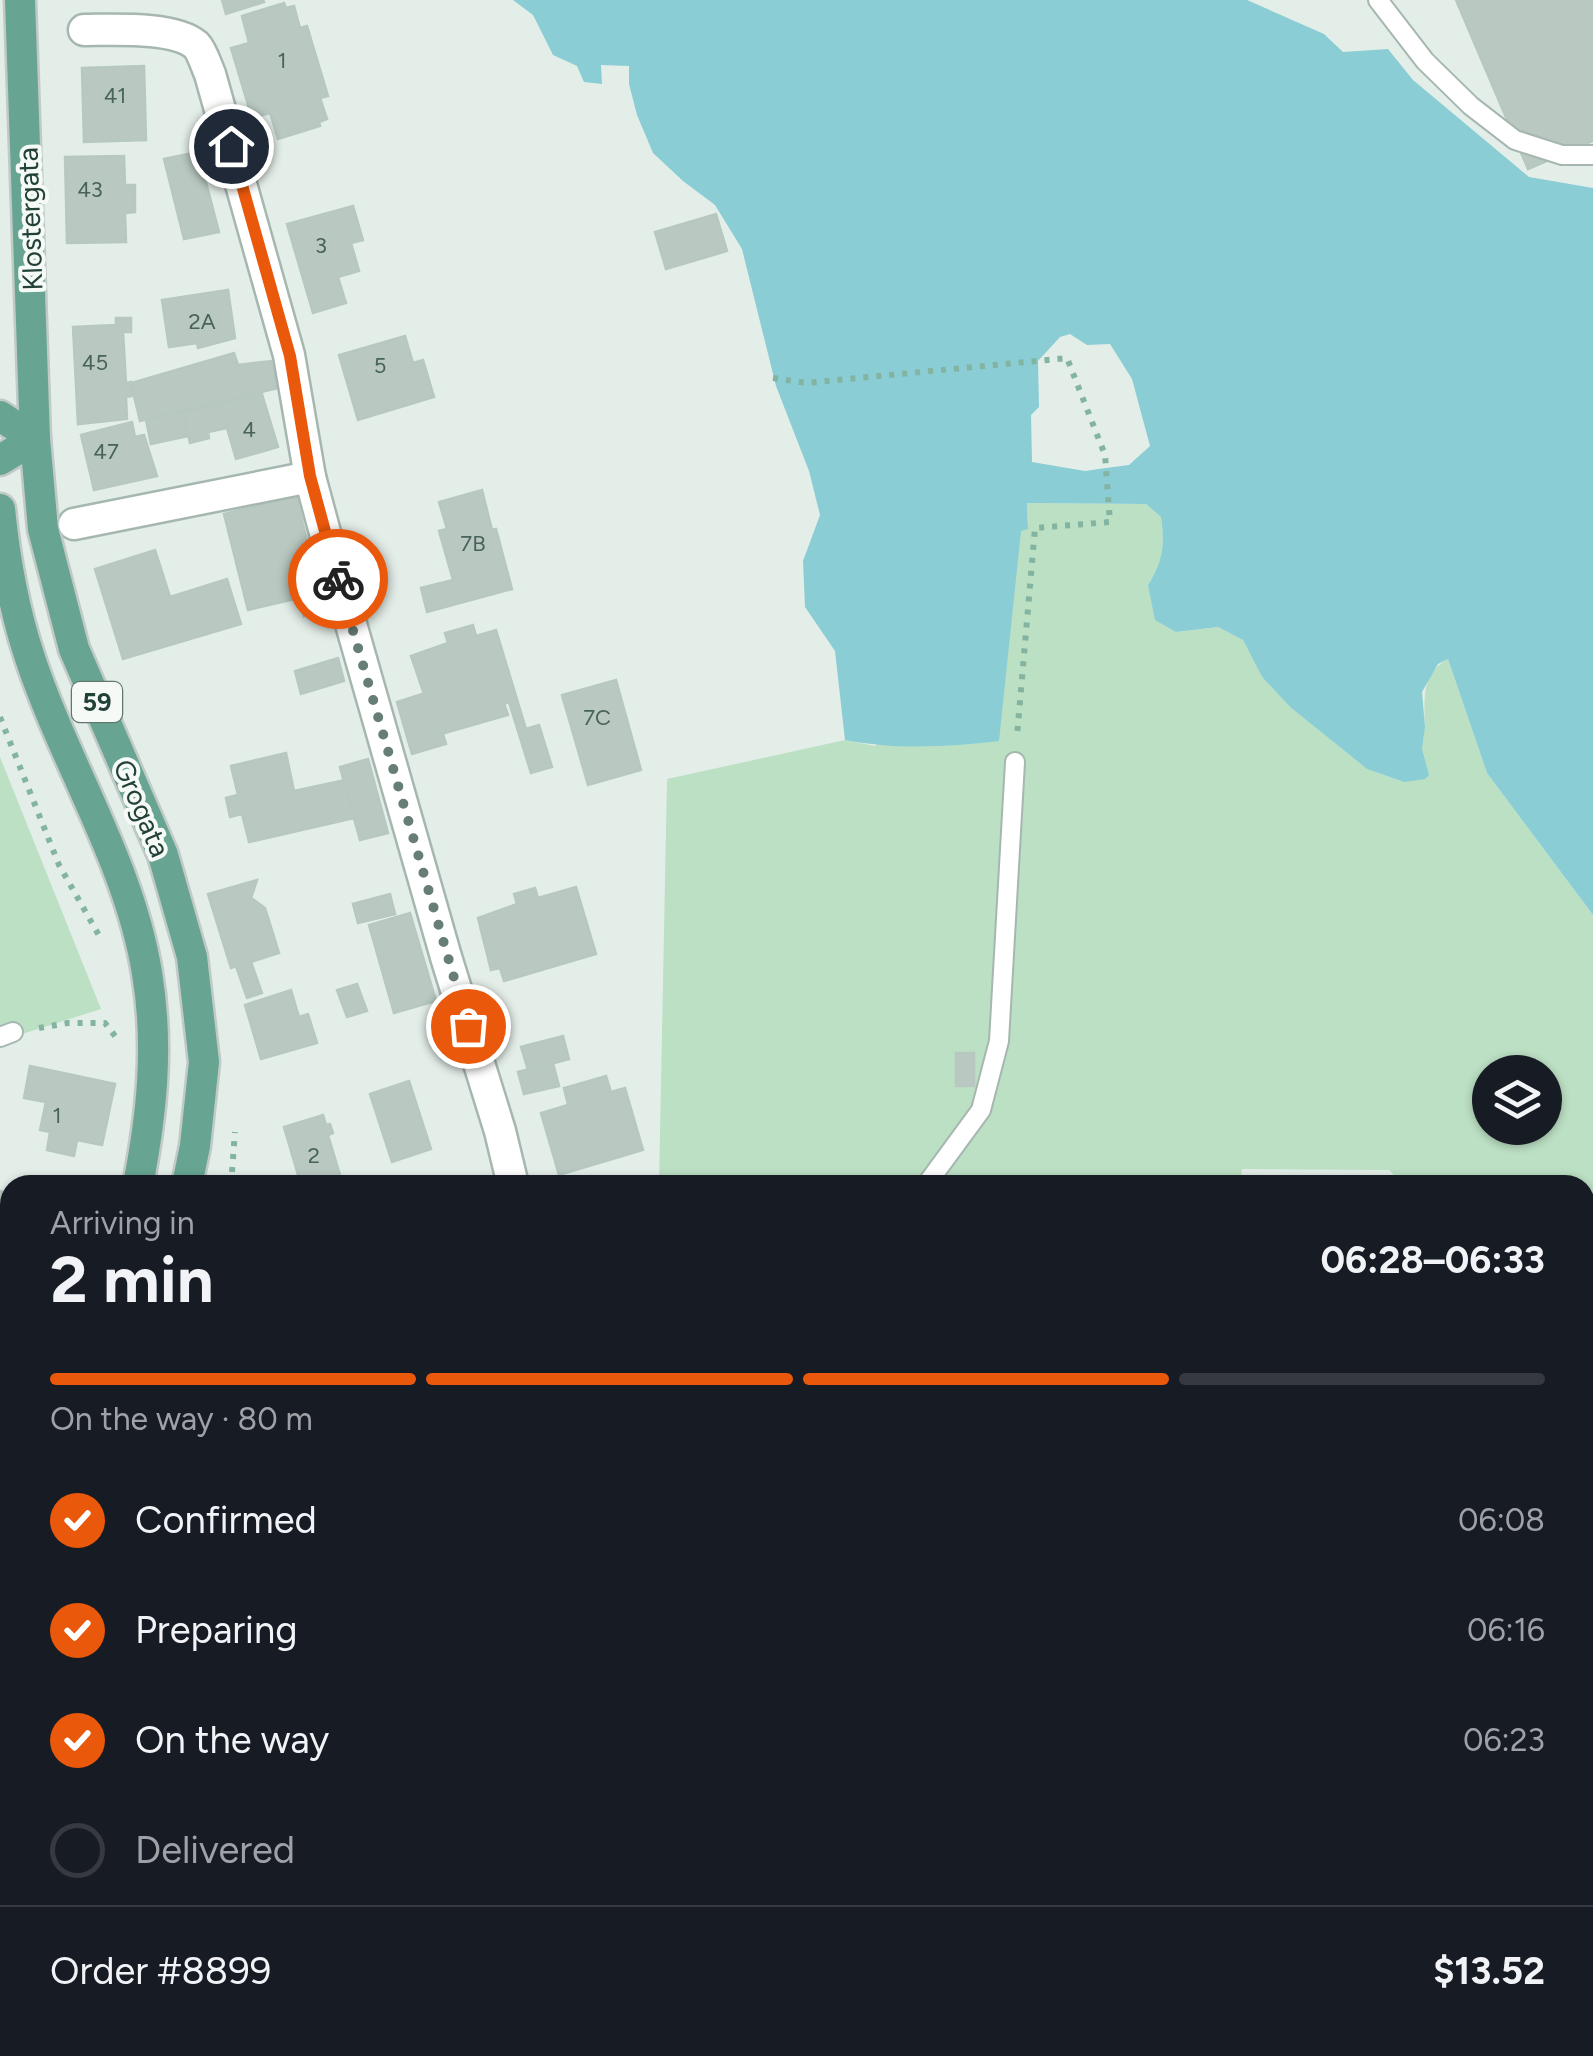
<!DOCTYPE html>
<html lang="en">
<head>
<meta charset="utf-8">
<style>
  :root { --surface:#171b24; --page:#242831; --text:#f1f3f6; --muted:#9ea1a6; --line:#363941; --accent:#ea580c }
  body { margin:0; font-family:Figtree,sans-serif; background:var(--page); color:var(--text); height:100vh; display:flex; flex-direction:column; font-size:38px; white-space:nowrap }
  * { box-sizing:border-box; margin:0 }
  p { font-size:32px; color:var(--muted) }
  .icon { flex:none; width:55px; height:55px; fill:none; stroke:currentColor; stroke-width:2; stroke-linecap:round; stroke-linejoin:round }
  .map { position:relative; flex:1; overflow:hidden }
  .sheet { position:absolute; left:0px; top:1175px; width:1595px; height:882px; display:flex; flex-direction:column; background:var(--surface); border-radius:30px 30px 0 0; box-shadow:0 2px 8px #0004 }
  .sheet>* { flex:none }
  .buttons { position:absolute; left:1472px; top:1055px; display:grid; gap:20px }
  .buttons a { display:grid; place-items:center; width:90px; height:90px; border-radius:50%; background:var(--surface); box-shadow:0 2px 8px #0004; font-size:50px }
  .pin { position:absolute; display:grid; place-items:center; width:85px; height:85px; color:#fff; margin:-42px; border:5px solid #fff; border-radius:50%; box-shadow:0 2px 10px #0007 }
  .courier { position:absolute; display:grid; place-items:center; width:100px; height:100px; margin:-50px; border:8px solid #ea580c; border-radius:50%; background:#fff; color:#222; box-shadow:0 2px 12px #0007 }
  .overview em { font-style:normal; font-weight:700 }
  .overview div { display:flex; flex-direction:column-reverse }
  .overview { display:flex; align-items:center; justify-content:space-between; height:170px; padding:0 50px }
  h1 { font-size:65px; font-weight:700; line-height:75px }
  .bar { display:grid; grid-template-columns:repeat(4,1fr); gap:15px 10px; align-content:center; height:120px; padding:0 50px }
  .bar i { height:12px; border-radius:8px; background:var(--line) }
  .bar .current { background:var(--accent) }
  .bar p { grid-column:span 4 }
  .line { display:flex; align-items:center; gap:25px; padding:0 50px; border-top:2px solid var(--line) }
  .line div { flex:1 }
  ol { padding:0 50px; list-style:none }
  li { display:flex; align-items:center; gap:30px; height:110px }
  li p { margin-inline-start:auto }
  li .icon { padding:10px; border-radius:50%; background:var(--accent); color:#fff; stroke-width:4 }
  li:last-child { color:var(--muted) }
  li i { width:55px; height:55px; border:5px solid var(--line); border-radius:50% }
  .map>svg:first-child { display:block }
  .green { fill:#bce0c4; fill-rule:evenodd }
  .water { fill:#8acdd5; fill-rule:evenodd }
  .building { fill:#b9c9c2; stroke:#b6c8c0; stroke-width:2.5 }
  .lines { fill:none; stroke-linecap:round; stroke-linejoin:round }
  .lane-casing { stroke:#a6b7b0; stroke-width:22 }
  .street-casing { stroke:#a6b7b0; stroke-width:35 }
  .secondary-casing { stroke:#a2bab0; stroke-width:35 }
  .primary-casing { stroke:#c1cac7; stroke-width:35 }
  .path { stroke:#83b3a1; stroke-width:6; stroke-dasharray:5 8; stroke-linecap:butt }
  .lane { stroke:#fff; stroke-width:18 }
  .street { stroke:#fff; stroke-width:30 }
  .secondary { stroke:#fff; stroke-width:30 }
  .primary { stroke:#67a592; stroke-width:30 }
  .done { stroke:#667e75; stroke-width:10; stroke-dasharray:0 18 }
  .route { stroke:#ea580c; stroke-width:12 }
  .labels { text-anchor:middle; stroke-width:8; stroke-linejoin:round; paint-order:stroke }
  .number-label { font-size:22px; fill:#48635a }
  .shield { fill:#f5faf7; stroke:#617871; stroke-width:2.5 }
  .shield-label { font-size:25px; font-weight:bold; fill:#224137 }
  .street-label { font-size:28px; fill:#224137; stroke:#f5faf7 }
</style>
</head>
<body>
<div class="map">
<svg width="1593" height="2056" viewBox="0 0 1593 2056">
  <rect width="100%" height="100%" fill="#e4eee9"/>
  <g class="green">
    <path d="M 1027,503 L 1146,504 L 1161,517 C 1165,545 1163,561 1148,585 L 1176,632 L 1218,627 L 1243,640 L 1262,677 L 1290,707 L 1367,769 L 1404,782 C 1410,770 1419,758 1422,746 C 1430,714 1413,678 1448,659 L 1487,773 L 1593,915 L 1593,1381 L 1585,1375 L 1585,1185 L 1404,1185 L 1389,1170 L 1242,1169 L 1240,1185 L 659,1185 L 667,779 L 845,740 L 875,746 L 1021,530 L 1028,528 ZM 1490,1072 L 1545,1072 L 1545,1128 L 1490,1128 Z"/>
    <path d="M 0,757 L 101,1009 L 0,1041 Z"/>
    <path d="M 1585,1652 L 1593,1652 L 1593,1763 L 1585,1761 Z"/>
    <path d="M 1237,2048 L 1376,2048 L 1382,2056 L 1246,2056 Z"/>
  </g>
  <path class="water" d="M 513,0 L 1247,0 L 1324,34 L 1343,52 L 1388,49 L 1413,80 L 1529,177 L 1593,188 L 1593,915 L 1487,773 L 1448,659 L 1438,664 L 1422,692 L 1425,727 L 1422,749 L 1429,775 L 1425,779 L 1404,782 L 1367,769 L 1290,707 L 1262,677 L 1243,640 L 1218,627 L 1176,632 L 1155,620 L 1148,585 C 1163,561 1165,545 1161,517 L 1146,504 L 1027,503 L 1028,529 L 1021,531 L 999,741 C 947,747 897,750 845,740 L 835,651 L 805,607 L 803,561 L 820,515 L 809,471 L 776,386 L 742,249 L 715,205 L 683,181 L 653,153 L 637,115 L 629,84 L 629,66 L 601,65 L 602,84 L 584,82 L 577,66 L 553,55 L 533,15 ZM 1070,334 L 1087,345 L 1110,344 L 1132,379 L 1150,446 L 1129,465 L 1106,468 L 1085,471 L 1032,462 L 1031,415 L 1039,407 L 1038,361 L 1060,337 Z"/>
  <g class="building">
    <path d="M 222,0 L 263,0 L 264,2 L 226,14 Z"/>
    <path d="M 1456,0 L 1593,0 L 1593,141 L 1528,169 Z"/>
    <path d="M 284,3 L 286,8 L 294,6 L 300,28 L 307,26 L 328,96 L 320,98 L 327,119 L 319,122 L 320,126 L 278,139 L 270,113 L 252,118 L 231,48 L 249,43 L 242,16 Z"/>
    <path d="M 144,66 L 146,140 L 84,142 L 82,68 Z"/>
    <path d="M 198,152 L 219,232 L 184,239 L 164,159 Z"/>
    <path d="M 124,156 L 125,185 L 135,185 L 135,212 L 125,213 L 126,242 L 67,243 L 65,157 Z"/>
    <path d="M 353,206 L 363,240 L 351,243 L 359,271 L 338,277 L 346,303 L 313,313 L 287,224 Z"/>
    <path d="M 716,214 L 727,251 L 666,269 L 655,232 Z"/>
    <path d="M 228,290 L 235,338 L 198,348 L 197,343 L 169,347 L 162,300 Z"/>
    <path d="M 116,318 L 131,318 L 131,332 L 123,332 L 126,383 L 131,382 L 132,396 L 126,397 L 127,419 L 78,424 L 73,327 L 116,325 Z"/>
    <path d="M 405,336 L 413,363 L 423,360 L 434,397 L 358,420 L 339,355 Z"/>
    <path d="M 234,353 L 238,365 L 271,361 L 278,388 L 140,421 L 131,383 Z"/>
    <path d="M 262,394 L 278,447 L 236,459 L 227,428 L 208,432 L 209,438 L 190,443 L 183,412 Z"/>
    <path d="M 182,411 L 188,436 L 151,444 L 146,420 Z"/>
    <path d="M 132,422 L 135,437 L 144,435 L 157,476 L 94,490 L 81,435 Z"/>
    <path d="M 482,490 L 492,530 L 496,529 L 512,589 L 427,612 L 421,588 L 453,580 L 439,531 L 447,529 L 439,502 Z"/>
    <path d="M 296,496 L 324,610 L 304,616 L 299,598 L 248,610 L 224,514 Z"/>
    <path d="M 155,550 L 170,597 L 227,579 L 241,624 L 123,659 L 95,569 Z"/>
    <path d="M 473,625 L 476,636 L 496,630 L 526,729 L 539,725 L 552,767 L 531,773 L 509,702 L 504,704 L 508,715 L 438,735 L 411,656 L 448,643 L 445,633 Z"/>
    <path d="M 338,658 L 344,681 L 301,694 L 295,671 Z"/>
    <path d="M 616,680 L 641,770 L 588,785 L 562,695 Z"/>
    <path d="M 425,693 L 438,735 L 443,734 L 446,744 L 412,754 L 397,702 Z"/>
    <path d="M 286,753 L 294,791 L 345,780 L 354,818 L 249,842 L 242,814 L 230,817 L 226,798 L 238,795 L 231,766 Z"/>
    <path d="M 368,759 L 388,833 L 360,840 L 340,767 Z"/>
    <path d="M 257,880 L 251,898 L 265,908 L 279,953 L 251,962 L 262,993 L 247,998 L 236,966 L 231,968 L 208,894 Z"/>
    <path d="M 576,887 L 596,954 L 504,981 L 500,968 L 491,970 L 478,918 L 517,904 L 514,894 L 535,888 L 538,898 Z"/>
    <path d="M 390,894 L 395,914 L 358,923 L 353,904 Z"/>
    <path d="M 410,913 L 436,1001 L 394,1013 L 369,925 Z"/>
    <path d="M 357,984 L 367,1011 L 347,1017 L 337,990 Z"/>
    <path d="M 291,990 L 299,1017 L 308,1014 L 317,1043 L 261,1059 L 245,1005 Z"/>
    <path d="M 563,1036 L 569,1059 L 528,1070 L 521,1047 Z"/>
    <rect x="956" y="1053" width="18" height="33"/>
    <path d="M 553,1063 L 559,1086 L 524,1094 L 518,1072 Z"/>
    <path d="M 30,1066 L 115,1084 L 102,1145 L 77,1140 L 74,1156 L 47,1150 L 50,1132 L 40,1130 L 46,1102 L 24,1098 Z"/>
    <path d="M 606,1076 L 611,1092 L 625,1088 L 643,1150 L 559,1175 L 541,1113 L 568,1105 L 564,1088 Z"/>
    <path d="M 409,1081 L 431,1149 L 392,1162 L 370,1094 Z"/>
    <path d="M 323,1115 L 326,1125 L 330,1124 L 333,1133 L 328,1135 L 343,1185 L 301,1185 L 284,1127 Z"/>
    <path d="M 0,1191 L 10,1193 L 10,1230 L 3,1229 L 4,1224 L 0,1223 Z"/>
    <path d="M 0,1321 L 10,1323 L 10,1383 L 3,1382 L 6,1369 L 0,1368 Z"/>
    <path d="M 0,1453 L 5,1459 L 3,1472 L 10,1474 L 10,1531 L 0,1529 Z"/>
    <path d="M 1585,1751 L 1593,1753 L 1593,1792 L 1585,1790 Z"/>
    <path d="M 4,1979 L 10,1980 L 10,2048 L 61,2048 L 59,2056 L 0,2046 L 0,2001 Z"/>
    <path d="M 229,2048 L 304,2048 L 302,2056 L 232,2056 L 233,2048 Z"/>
    <path d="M 441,2048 L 496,2048 L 495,2056 L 439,2056 Z"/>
    <path d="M 718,2048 L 771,2048 L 763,2056 L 726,2056 Z"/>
    <path d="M 813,2048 L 857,2048 L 866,2056 L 813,2056 L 818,2052 Z"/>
    <path d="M 1107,2048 L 1178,2048 L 1187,2056 L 1116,2056 Z"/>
    <path d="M 1426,2048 L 1483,2048 L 1488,2056 L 1430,2056 Z"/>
  </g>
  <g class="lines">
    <defs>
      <g id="lane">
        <path d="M 1378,0 L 1425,61 L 1471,106 L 1515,140 L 1562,155 L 1593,155"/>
        <path d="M 0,1037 L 13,1032"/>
        <path d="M 926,1185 L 981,1110 L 999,1041 L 1015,762"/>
        <path d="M 1585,1579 L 1593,1578"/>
        <path d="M 1587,1933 L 1593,1889"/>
      </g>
      <g id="street">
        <path d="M 84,30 C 112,30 174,26 196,45 C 202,51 206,65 210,74 L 289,355 L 310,477 L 327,540 L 446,957 L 500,1131 L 513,1185"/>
        <path d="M 74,524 L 310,477"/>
        <path d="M 0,1687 L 10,1689"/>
        <path d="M 1585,1839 L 1593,1842"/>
        <path d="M 330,2056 L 332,2048"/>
        <path d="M 948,2056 L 956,2048"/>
      </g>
      <path id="secondary" d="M 927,2048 L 935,2056"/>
      <g id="primary">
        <path d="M 20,0 L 35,439 L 43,529 L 74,649 L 163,855 L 192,957 L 204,1062 L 195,1146 L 187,1185"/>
        <path d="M 0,416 L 35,439"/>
        <path d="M 0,460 L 35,439"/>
        <path d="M 0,509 C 5,559 14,610 30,658 C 65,764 129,862 147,973 C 159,1045 152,1113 138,1185"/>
        <path d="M 0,1825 L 10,1774"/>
      </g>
    </defs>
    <use href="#lane" class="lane-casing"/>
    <use href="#street" class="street-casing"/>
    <use href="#secondary" class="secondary-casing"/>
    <use href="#primary" class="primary-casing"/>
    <g class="path">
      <path d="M 773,378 L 807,383 L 1067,358 L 1105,455 L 1110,522 L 1035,528 L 1017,736"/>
      <path d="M 0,717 L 59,865 L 101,939"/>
      <path d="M 39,1028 L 68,1023 L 105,1023 L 118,1040"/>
      <path d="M 231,1185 L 235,1132"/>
      <path d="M 0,1595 L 10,1576"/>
      <path d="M 1585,1999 L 1586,1959"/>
      <path d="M 1585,2013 L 1593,2032"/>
      <path d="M 1237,2048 L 1246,2056"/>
      <path d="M 1376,2048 L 1382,2056"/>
    </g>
    <use href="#lane" class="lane"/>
    <use href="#street" class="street"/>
    <use href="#secondary" class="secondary"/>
    <use href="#primary" class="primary"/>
  </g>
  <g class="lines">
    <path class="done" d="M 338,579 L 468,1026"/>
    <path class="route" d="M 231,146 L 290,356 L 310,476 L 338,579"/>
  </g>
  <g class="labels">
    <g class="number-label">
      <text x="282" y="68">1</text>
      <text x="115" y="103">41</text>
      <text x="90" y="197">43</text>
      <text x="321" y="253">3</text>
      <text x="202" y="329">2A</text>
      <text x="95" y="370">45</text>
      <text x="380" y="373">5</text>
      <text x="249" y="437">4</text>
      <text x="106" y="459">47</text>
      <text x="473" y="551">7B</text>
      <text x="597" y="725">7C</text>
      <text x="57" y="1123">1</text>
      <text x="314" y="1163">2</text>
    </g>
    <rect class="shield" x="72" y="682" width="50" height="40" rx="8"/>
    <g class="shield-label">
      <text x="97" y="711">59</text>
    </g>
    <g class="street-label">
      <text transform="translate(30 219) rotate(-92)" y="10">Klostergata</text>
      <text transform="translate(142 808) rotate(67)" y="10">Grogata</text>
    </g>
  </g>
</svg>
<div class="buttons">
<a><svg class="icon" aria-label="layers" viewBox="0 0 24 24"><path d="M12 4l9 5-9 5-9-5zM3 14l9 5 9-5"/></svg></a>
</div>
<div class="pin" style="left:468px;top:1026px;background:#ea580c"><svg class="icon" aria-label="bag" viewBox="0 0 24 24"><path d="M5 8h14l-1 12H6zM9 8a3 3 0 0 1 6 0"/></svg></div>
<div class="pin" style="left:231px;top:146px;background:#1f2937"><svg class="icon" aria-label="home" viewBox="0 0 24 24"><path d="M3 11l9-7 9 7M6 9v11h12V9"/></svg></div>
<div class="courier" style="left:338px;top:579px"><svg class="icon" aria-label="bike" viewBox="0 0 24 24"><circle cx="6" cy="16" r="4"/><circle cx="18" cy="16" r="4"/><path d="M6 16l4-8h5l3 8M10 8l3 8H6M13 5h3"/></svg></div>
<section class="sheet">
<div class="overview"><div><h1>2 min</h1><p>Arriving in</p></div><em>06:28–06:33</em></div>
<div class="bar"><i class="current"></i><i class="current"></i><i class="current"></i><i></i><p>On the way · 80 m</p></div>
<ol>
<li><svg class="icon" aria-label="check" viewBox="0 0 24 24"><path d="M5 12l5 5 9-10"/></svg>Confirmed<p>06:08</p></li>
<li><svg class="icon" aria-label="check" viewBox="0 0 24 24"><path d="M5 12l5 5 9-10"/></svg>Preparing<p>06:16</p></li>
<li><svg class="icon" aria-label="check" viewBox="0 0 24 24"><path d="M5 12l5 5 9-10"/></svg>On the way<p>06:23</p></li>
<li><i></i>Delivered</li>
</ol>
<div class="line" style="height:130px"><div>Order #8899</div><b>$13.52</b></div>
</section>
</div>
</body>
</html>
